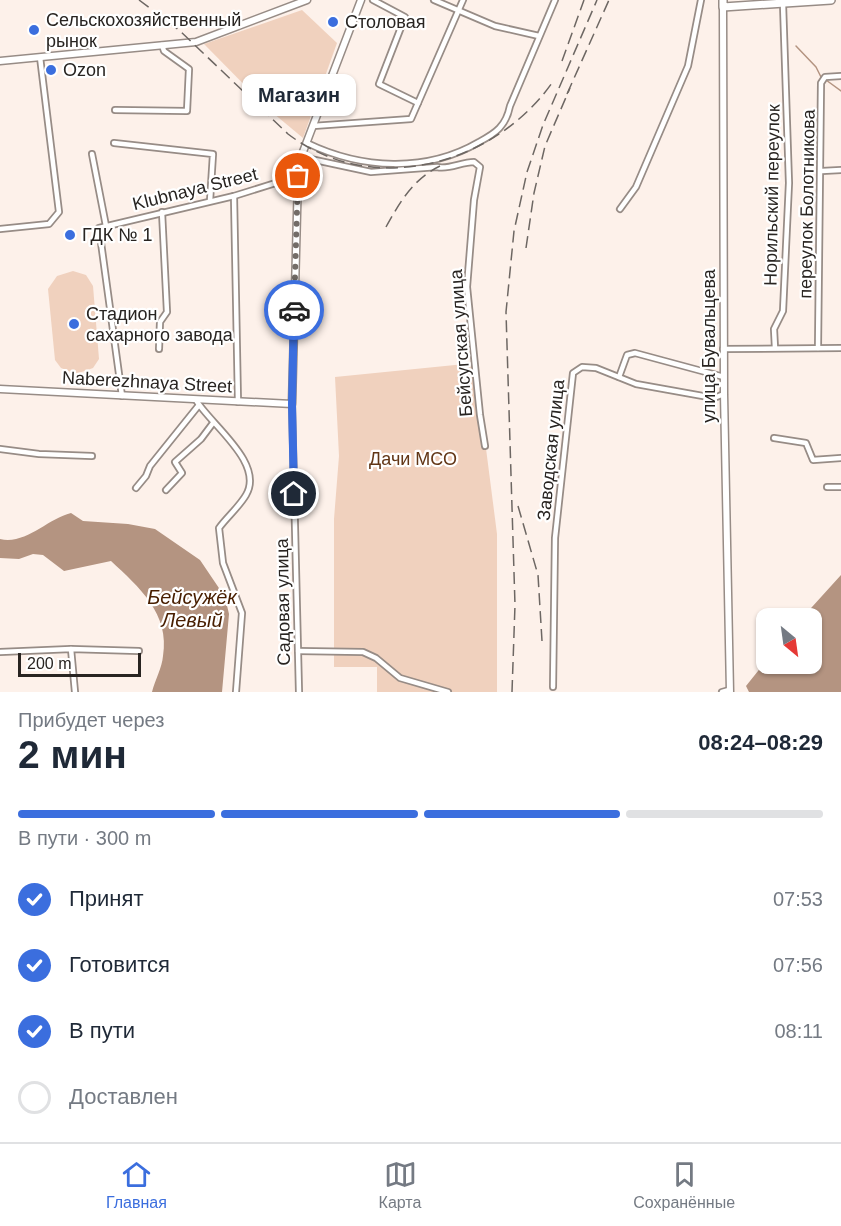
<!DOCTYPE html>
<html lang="ru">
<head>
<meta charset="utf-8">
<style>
  :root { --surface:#fff; --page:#f6f6f7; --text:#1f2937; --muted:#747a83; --line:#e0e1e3; --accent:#3b6ede }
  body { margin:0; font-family:Helvetica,sans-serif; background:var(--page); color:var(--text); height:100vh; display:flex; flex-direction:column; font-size:22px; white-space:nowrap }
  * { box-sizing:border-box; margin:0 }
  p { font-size:20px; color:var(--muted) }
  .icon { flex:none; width:33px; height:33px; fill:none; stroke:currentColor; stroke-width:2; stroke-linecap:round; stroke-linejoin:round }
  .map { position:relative; height:692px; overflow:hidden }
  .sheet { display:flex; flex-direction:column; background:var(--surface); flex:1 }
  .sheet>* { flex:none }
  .needle { width:39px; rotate:151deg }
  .tools { position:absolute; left:756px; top:608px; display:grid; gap:12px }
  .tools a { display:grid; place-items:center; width:66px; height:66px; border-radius:12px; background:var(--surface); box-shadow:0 2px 4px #0004; font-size:30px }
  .scale { position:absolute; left:18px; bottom:15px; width:123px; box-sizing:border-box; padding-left:6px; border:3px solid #282421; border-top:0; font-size:16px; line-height:21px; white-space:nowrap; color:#282421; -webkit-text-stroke:4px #fff; paint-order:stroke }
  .pin { position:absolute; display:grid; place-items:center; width:51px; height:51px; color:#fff; margin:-26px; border:3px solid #fff; border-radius:50%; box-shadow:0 2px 6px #0007 }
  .courier { position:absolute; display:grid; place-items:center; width:60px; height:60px; margin:-30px; border:4px solid #3b6ede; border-radius:50%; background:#fff; color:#222; box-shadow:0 2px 8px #0007 }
  .bubble { position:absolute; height:42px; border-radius:12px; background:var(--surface); box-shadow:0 2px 4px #0004; font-size:20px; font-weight:600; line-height:42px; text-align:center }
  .head em { font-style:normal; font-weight:600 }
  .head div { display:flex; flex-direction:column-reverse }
  .head { display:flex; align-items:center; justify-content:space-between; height:102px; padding:0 18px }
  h1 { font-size:39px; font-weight:600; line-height:45px }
  .bar { display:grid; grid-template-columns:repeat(4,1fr); gap:9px 6px; align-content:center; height:72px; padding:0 18px }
  .bar i { height:8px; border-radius:4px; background:var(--line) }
  .bar .active { background:var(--accent) }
  .bar p { grid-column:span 4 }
  ol { padding:0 18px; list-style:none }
  li { display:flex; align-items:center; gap:18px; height:66px }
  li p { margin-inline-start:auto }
  li .icon { padding:6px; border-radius:50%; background:var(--accent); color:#fff; stroke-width:4 }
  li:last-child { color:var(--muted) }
  li i { width:33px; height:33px; border:3px solid var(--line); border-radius:50% }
  .menu { display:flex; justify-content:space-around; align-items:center; height:84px; border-top:2px solid var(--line); background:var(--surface); font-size:16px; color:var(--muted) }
  .menu a { display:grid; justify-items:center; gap:3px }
  .menu .active { color:var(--accent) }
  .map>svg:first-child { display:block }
  .green { fill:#f0d1be }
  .water { fill:#b49481 }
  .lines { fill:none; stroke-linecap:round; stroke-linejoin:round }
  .stream { stroke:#b49481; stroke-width:1.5 }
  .minor-casing { stroke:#978c86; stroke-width:8 }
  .tertiary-casing { stroke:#978c86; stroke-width:9 }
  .secondary-casing { stroke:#978c86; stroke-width:10 }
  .minor { stroke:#fff; stroke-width:4.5 }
  .tertiary { stroke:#fff; stroke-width:6 }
  .secondary { stroke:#fff; stroke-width:7 }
  .rail { stroke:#6d6763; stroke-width:1.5; stroke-dasharray:12 6; stroke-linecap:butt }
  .done { stroke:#736c67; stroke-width:6; stroke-dasharray:0 10.8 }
  .route { stroke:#3b6ede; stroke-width:8 }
  .poi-dot { fill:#3b6ede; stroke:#fff; stroke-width:2 }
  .labels { text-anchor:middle; stroke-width:4.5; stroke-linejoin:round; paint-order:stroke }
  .poi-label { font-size:18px; fill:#282421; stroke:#fff; text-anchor:start }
  .street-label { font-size:18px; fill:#282421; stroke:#fff }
  .park-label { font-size:18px; fill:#623616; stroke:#fff }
  .water-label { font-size:20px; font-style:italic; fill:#481e00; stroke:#fff }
</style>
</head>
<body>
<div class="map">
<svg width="841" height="692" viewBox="0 0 841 692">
  <rect width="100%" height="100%" fill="#fdf1ea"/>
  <g class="green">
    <path d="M 302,10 L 337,43 L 303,138 L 267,108 L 204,44 Z"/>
    <path d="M 73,271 L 86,275 L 93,286 L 99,359 L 93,368 L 76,374 L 61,368 L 55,360 L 48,289 L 57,276 Z"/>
    <path d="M 475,363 L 497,534 L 497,692 L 377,692 L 377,667 L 334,667 L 334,519 L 339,456 L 335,377 Z"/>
  </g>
  <g class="water">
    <path d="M 71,513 L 83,521 L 128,524 L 155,529 L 200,560 L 225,597 L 229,614 L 222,692 L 152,692 C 155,680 162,668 163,656 C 170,614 139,587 111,561 L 64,571 L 43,555 L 33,554 L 19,559 L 0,558 L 0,539 C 26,545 47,519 71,513 Z"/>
    <path d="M 841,575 L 841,692 L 749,692 L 746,686 L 766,661 L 812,663 L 812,618 L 802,618 Z"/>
  </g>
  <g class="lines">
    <g class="stream">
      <path d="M 796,46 L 816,67 L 821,77"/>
      <path d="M 826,80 L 841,91"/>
    </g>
    <defs>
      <g id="minor">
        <path d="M 373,0 L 405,17 L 379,84 L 418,103"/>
        <path d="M 434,0 L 495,26 L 539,36"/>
        <path d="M 115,110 L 187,111 L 189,69 L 164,51 L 162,45"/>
        <path d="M 313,126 L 411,119 L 463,0"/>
        <path d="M 114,143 L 213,154 L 210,201"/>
        <path d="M 307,143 C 361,169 426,173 479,142 C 496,133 506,126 510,106 L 555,0"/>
        <path d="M 92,154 L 106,226"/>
        <path d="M 301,157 L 371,172 L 437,167 C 449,170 461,162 474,162 L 480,167 L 474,200 L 467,287 L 480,415 L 485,446"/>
        <path d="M 822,171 L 841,170"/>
        <path d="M 234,196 L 238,402"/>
        <path d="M 620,209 L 636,187 L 688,66 L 701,0"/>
        <path d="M 0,229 L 49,224 L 59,212 L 40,57"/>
        <path d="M 775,348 L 774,329 L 783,311 L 789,183 L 783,4"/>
        <path d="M 818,348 L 821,83 L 825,77 L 841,76"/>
        <path d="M 159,349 L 160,322 L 167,312 L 162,212"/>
        <path d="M 723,349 L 841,348"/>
        <path d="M 619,377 L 627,355 L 635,353 L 724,377"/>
        <path d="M 122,396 L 99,228 L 234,196 L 298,176"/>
        <path d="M 196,400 C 210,424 265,463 246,495 C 239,507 227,517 219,528 L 223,563 L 242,613 L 236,692"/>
        <path d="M 292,404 L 299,692"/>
        <path d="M 774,438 L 806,443 L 813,460 L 841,458"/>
        <path d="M 0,449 L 39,454 L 92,456"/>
        <path d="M 827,487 L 841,487"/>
        <path d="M 136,488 L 146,476 L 150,466 L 199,405"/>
        <path d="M 166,490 L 182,473 L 175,462 L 201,439 L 213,423"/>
        <path d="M 71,649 L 75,692"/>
        <path d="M 298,651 L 363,652 L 376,658 L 400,678 L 448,692"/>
        <path d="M 0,652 L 71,649 L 139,651"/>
        <path d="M 553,687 L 555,538 L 573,373 L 582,367 L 596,368 L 636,384 L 714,398 L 724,394"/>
        <path d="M 722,692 L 729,690"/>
      </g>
      <g id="tertiary">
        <path d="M 723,7 L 724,394 L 730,692"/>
        <path d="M 0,61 L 196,42 L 307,0"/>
        <path d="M 0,389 L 292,404 L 298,176 L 301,157 L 361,0"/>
      </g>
      <path id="secondary" d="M 723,0 L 723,7 L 831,0"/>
    </defs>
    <use href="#minor" class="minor-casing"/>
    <use href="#tertiary" class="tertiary-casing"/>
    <use href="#secondary" class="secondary-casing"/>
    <use href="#minor" class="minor"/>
    <use href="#tertiary" class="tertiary"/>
    <use href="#secondary" class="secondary"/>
    <g class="rail">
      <path d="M 139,0 L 179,30 L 288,134 C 372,198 493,166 552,83"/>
      <path d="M 562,61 L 584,0"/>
      <path d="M 567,94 L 609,0"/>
      <path d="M 386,227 C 400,202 413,179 440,166"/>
      <path d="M 526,248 L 534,193 L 545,146 L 570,88"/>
      <path d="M 518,506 L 538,575 L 542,641"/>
      <path d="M 512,692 L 515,605 L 506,312 L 514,231 L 527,172 L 543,125 L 597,0"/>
    </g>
  </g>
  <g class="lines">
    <path class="done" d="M 294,310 L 298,176"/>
    <path class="route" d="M 294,494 L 292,404 L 294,310"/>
  </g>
  <g class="poi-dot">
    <circle cx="333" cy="22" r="6"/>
    <circle cx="34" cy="30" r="6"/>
    <circle cx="51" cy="70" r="6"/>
    <circle cx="70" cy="235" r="6"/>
    <circle cx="74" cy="324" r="6"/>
  </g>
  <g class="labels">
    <g class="poi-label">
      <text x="46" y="26">Сельскохозяйственный<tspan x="46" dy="21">рынок</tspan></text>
      <text x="345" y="28">Столовая</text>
      <text x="63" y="76">Ozon</text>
      <text x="82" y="241">ГДК № 1</text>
      <text x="86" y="320">Стадион<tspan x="86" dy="21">сахарного завода</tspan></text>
    </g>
    <g class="street-label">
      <text transform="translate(195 189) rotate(-14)" y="6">Klubnaya Street</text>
      <text transform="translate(772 195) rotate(-89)" y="6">Норильский переулок</text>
      <text transform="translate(807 204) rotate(-89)" y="6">переулок Болотникова</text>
      <text transform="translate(461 343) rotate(-94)" y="6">Бейсугская улица</text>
      <text transform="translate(709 346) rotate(-90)" y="6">улица Бувальцева</text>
      <text transform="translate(147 382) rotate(3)" y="6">Naberezhnaya Street</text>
      <text transform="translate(551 450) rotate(-84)" y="6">Заводская улица</text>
      <text transform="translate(283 602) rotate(-91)" y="6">Садовая улица</text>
    </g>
    <g class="park-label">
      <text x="413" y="465">Дачи МСО</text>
    </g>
    <g class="water-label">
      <text x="192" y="604">Бейсужёк<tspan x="192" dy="23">Левый</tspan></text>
    </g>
  </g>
</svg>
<div class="tools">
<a><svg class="needle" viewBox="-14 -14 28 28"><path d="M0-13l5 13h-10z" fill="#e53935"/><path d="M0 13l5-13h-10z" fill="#747a83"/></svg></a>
</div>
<div class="scale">200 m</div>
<div class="pin" style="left:298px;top:176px;background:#ea580c"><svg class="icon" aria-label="bag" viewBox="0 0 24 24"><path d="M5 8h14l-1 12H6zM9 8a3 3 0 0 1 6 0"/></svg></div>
<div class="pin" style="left:294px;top:494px;background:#1f2937"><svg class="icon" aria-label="home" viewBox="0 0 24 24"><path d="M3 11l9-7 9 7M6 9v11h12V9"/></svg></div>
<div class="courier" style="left:294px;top:310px"><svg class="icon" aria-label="car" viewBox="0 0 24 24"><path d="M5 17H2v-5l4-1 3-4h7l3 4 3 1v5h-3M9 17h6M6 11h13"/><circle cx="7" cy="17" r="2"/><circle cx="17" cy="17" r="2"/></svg></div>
<div class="bubble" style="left:242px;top:74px;width:114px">Магазин</div>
</div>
<section class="sheet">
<div class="head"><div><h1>2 мин</h1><p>Прибудет через</p></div><em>08:24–08:29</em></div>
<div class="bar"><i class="active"></i><i class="active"></i><i class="active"></i><i></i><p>В пути · 300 m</p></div>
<ol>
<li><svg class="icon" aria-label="check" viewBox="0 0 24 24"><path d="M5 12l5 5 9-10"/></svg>Принят<p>07:53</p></li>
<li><svg class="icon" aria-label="check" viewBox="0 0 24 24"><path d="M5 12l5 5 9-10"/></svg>Готовится<p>07:56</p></li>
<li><svg class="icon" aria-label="check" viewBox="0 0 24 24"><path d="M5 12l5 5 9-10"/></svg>В пути<p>08:11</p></li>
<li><i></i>Доставлен</li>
</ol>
</section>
<nav class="menu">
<a class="active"><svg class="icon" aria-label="home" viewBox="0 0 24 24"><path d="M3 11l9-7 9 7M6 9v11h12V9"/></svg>Главная</a>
<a><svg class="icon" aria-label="map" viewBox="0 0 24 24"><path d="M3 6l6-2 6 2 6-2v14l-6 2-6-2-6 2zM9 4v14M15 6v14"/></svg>Карта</a>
<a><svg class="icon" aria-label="saved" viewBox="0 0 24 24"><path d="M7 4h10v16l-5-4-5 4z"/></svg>Сохранённые</a>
</nav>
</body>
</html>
